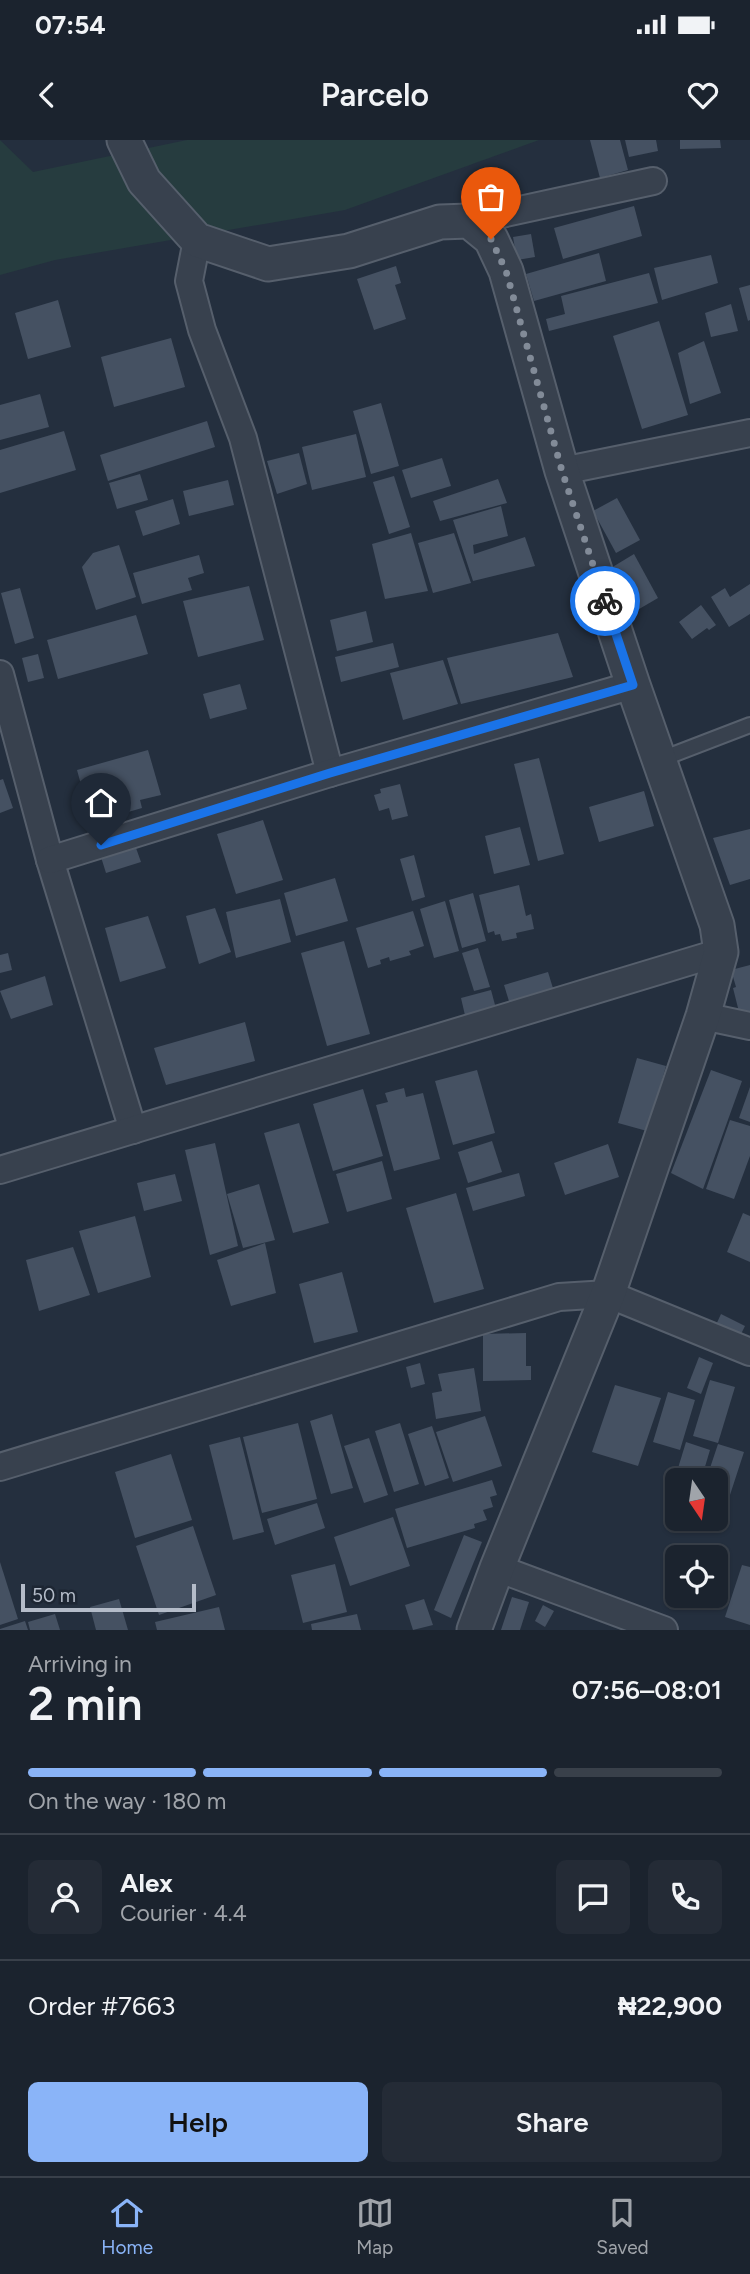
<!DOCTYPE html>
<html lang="en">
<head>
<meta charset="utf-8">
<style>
  :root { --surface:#1b232e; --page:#242b36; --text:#f1f3f6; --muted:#a0a4aa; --line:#39404a; --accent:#8ab4f8 }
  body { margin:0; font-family:Figtree,sans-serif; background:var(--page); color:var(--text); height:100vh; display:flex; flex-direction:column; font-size:26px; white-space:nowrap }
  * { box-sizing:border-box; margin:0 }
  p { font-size:23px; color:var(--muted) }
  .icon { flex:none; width:38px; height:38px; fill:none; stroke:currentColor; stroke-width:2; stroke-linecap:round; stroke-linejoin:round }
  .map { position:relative; height:1490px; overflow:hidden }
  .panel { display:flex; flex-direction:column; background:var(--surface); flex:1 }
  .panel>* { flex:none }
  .needle { width:46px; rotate:167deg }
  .fabs { position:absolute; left:665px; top:1328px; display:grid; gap:14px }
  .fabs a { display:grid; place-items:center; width:63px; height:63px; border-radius:10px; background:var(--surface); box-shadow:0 2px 5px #0004,0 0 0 2px var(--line); font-size:35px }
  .scale { position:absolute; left:21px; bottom:18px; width:175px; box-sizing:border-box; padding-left:7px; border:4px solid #b4bcc9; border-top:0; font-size:19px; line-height:24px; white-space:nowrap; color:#b4bcc9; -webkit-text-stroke:5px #1d2633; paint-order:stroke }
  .pin { position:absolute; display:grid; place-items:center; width:60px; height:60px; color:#fff; margin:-72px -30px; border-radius:50% 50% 50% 0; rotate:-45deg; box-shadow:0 0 7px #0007 }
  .pin .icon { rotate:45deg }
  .courier { position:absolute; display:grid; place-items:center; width:70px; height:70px; margin:-35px; border:5px solid #1a73e8; border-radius:50%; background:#fff; color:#222; box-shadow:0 2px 9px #0007 }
  .summary em { font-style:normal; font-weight:600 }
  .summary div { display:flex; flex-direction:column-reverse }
  .summary { display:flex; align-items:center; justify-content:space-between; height:119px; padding:0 28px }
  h1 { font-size:46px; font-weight:600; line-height:52px }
  .bar { display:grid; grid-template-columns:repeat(4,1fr); gap:10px 7px; align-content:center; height:84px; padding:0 28px }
  .bar i { height:9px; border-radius:5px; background:var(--line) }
  .bar .active { background:var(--accent) }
  .bar p { grid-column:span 4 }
  .line { display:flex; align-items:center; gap:18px; padding:0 28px; border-top:2px solid var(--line) }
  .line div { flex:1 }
  .round { display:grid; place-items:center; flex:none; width:74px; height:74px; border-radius:10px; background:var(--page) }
  .action { display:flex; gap:14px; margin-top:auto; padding:14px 28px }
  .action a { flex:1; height:80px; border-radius:10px; background:var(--accent); color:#111; font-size:28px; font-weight:600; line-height:80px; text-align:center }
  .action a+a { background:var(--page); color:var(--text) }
  .status { display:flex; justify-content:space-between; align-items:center; height:49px; padding:0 35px; background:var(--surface); direction:ltr }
  .status svg { height:19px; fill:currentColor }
  header { display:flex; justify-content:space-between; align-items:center; height:91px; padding:0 28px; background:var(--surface); font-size:32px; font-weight:600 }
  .dock { display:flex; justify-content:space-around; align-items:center; height:98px; border-top:2px solid var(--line); background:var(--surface); font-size:19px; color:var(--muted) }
  .dock a { display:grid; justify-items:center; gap:4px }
  .dock .active { color:var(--accent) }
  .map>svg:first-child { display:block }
  .green { fill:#263c3f }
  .building { fill:#455162 }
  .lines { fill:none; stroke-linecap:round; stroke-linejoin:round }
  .service-casing { stroke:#565f6c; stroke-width:18 }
  .minor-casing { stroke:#565f6c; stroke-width:30 }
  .tertiary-casing { stroke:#565f6c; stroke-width:37 }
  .service { stroke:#38414e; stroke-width:14 }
  .minor { stroke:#38414e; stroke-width:26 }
  .tertiary { stroke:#38414e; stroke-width:33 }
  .done { stroke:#828b98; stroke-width:7; stroke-dasharray:0 12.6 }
  .route { stroke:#1a73e8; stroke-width:9 }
</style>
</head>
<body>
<div class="status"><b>07:54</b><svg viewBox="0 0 49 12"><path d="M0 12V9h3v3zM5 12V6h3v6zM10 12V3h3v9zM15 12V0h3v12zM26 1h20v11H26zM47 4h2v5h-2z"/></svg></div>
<header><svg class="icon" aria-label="back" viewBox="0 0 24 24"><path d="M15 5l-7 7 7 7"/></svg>Parcelo<svg class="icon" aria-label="heart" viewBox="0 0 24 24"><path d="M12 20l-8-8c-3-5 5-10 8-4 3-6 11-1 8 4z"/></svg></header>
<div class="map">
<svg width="750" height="1490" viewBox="0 0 750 1490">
  <rect width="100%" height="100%" fill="#242f3e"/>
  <path class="green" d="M 0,0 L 33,32 L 187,0 L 539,0 L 345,70 L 55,120 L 0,135 Z"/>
  <g class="building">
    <path d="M 590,0 L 620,0 L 628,30 L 600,38 Z"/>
    <path d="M 625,0 L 656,0 L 658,11 L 629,17 Z"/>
    <path d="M 680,0 L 720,0 L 721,8 L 680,9 Z"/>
    <path d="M 634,66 L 642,96 L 563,119 L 554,88 Z"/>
    <path d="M 531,94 L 535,117 L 517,120 L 513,97 Z"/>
    <path d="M 599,113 L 606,141 L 534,161 L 526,134 Z"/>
    <path d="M 711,115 L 718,143 L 662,160 L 654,128 Z"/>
    <path d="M 396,126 L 401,143 L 395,145 L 406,179 L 374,190 L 357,139 Z"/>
    <path d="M 649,133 L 658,163 L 549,191 L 546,179 L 565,174 L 561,156 Z"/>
    <path d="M 750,145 L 750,180 L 748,181 L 739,148 Z"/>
    <path d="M 58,160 L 71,207 L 28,219 L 15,173 Z"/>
    <path d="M 731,164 L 738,191 L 711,197 L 705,173 Z"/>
    <path d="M 659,181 L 688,275 L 642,289 L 613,196 Z"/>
    <path d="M 171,198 L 185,247 L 114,267 L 101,217 Z"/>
    <path d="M 704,201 L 721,253 L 690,264 L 678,213 Z"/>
    <path d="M 40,254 L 49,287 L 0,300 L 0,265 Z"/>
    <path d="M 381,263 L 399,326 L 371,334 L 353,271 Z"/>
    <path d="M 207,281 L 215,307 L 108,341 L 100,315 Z"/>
    <path d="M 64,291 L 76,330 L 0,353 L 0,310 Z"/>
    <path d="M 356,294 L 366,337 L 312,350 L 302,307 Z"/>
    <path d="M 299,313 L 307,344 L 277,354 L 267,321 Z"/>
    <path d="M 442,318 L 451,346 L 411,358 L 402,330 Z"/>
    <path d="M 140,334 L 148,360 L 117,369 L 109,343 Z"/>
    <path d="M 394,336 L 410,387 L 389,394 L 373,342 Z"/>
    <path d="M 498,339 L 507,363 L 440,381 L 433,361 Z"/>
    <path d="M 228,340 L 234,365 L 189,376 L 183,351 Z"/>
    <path d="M 617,358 L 640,400 L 616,413 L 593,371 Z"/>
    <path d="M 173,359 L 180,384 L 143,396 L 135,371 Z"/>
    <path d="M 501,366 L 508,396 L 473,405 L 474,414 L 525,397 L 535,426 L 473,441 L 453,380 Z"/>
    <path d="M 411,393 L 428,451 L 385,459 L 372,404 Z"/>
    <path d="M 454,393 L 471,443 L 433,453 L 418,403 Z"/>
    <path d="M 119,405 L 136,457 L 96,470 L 82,427 L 93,413 Z"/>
    <path d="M 634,414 L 658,458 L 622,479 L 601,434 Z"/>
    <path d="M 199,415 L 204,433 L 188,438 L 192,450 L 142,464 L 133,433 Z"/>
    <path d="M 750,444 L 750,474 L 729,487 L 711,457 L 725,448 L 730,457 Z"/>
    <path d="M 249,446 L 264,500 L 198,517 L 183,461 Z"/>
    <path d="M 20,448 L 34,498 L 15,504 L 1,453 Z"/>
    <path d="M 701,465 L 716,485 L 709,490 L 707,488 L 692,499 L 679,482 Z"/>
    <path d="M 366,471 L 373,502 L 337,511 L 330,480 Z"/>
    <path d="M 136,475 L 148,514 L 58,539 L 47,500 Z"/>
    <path d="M 558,493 L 573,537 L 461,564 L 447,518 Z"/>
    <path d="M 393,503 L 399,527 L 341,542 L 335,517 Z"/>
    <path d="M 38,514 L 44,538 L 28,542 L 22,518 Z"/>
    <path d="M 443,520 L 458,564 L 403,580 L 390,533 Z"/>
    <path d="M 240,544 L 247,569 L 210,579 L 203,554 Z"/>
    <path d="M 148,610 L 161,655 L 140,660 L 142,668 L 118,675 L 116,667 L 89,674 L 77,630 Z"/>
    <path d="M 539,618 L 564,714 L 538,721 L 514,624 Z"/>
    <path d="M 3,639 L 13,668 L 0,673 L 0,640 Z"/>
    <path d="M 400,644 L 408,676 L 392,680 L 389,668 L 379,671 L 374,655 L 381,653 L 380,649 Z"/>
    <path d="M 644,651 L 654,686 L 599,702 L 589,667 Z"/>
    <path d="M 263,680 L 283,740 L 236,754 L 217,694 Z"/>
    <path d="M 520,687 L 530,725 L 494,734 L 485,696 Z"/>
    <path d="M 750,689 L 750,739 L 730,745 L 713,698 Z"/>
    <path d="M 136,708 L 141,722 L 106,733 L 101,717 Z"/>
    <path d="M 414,715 L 425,757 L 412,761 L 400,719 Z"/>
    <path d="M 335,738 L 348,781 L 296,796 L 284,753 Z"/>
    <path d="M 519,745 L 526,776 L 531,774 L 534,789 L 516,793 L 517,798 L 502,801 L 500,794 L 495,795 L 494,791 L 488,793 L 479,755 Z"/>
    <path d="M 473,753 L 486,801 L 462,808 L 449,760 Z"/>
    <path d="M 280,759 L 291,802 L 236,818 L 226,772 Z"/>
    <path d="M 445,761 L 459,811 L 434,818 L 420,769 Z"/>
    <path d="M 215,768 L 231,812 L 199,824 L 186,776 Z"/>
    <path d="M 413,771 L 424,806 L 409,811 L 411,815 L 390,821 L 389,817 L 380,820 L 381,824 L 368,828 L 356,788 Z"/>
    <path d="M 148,776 L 166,828 L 120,842 L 105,788 Z"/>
    <path d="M 344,801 L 370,894 L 327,906 L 301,813 Z"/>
    <path d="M 478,808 L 490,847 L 474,851 L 462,813 Z"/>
    <path d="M 8,813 L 12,830 L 0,833 L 0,815 Z"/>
    <path d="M 750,825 L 750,877 L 741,880 L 733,848 L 736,847 L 731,830 Z"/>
    <path d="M 548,832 L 556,858 L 512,871 L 504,845 Z"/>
    <path d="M 45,836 L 53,865 L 11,879 L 0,851 Z"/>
    <path d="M 491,850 L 498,876 L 467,884 L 461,858 Z"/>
    <path d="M 245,882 L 255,921 L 166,945 L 154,908 Z"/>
    <path d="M 637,918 L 666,926 L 647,991 L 618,983 Z"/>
    <path d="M 477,930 L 495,993 L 453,1005 L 435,941 Z"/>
    <path d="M 711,930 L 742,941 L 703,1049 L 671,1033 Z"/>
    <path d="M 750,947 L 750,982 L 739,978 Z"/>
    <path d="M 404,948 L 406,957 L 423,953 L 440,1019 L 394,1031 L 376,965 L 388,962 L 385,953 Z"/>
    <path d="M 363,949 L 383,1016 L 333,1031 L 313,964 Z"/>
    <path d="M 730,980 L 750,986 L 750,1016 L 734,1059 L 706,1049 Z"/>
    <path d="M 299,983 L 329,1083 L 293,1093 L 264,993 Z"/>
    <path d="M 492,1001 L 502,1032 L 468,1043 L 458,1012 Z"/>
    <path d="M 215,1003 L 238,1106 L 210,1115 L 185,1010 Z"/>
    <path d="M 608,1004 L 619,1037 L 565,1055 L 554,1023 Z"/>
    <path d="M 382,1021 L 392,1059 L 347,1072 L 336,1034 Z"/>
    <path d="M 519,1033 L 525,1056 L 473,1071 L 466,1048 Z"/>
    <path d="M 175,1034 L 182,1061 L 144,1071 L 137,1043 Z"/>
    <path d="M 259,1044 L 275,1100 L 243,1108 L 227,1054 Z"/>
    <path d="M 456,1053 L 484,1149 L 434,1163 L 406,1068 Z"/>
    <path d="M 743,1073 L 750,1076 L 750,1122 L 727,1112 Z"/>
    <path d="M 135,1076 L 151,1137 L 98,1153 L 79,1091 Z"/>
    <path d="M 265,1103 L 276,1153 L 231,1166 L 217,1120 Z"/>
    <path d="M 73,1107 L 90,1155 L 39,1171 L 26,1120 Z"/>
    <path d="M 342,1132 L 358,1192 L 314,1203 L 299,1144 Z"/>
    <path d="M 721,1174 L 745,1186 L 739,1198 L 715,1187 Z"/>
    <path d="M 526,1193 L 526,1226 L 531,1226 L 531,1240 L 483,1241 L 483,1194 Z"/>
    <path d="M 699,1217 L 713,1223 L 701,1254 L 687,1248 Z"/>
    <path d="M 420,1223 L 425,1244 L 411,1248 L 406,1227 Z"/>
    <path d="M 474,1228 L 481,1271 L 436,1279 L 432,1253 L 442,1251 L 438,1234 Z"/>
    <path d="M 710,1240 L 735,1247 L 718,1303 L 693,1296 Z"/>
    <path d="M 615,1245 L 661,1258 L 638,1326 L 592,1312 Z"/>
    <path d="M 668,1252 L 695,1260 L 680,1310 L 653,1302 Z"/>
    <path d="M 332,1274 L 353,1348 L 331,1354 L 310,1281 Z"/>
    <path d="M 485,1276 L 502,1326 L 453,1342 L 436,1292 Z"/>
    <path d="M 298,1283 L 317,1359 L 262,1373 L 243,1297 Z"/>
    <path d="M 400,1283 L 419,1344 L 394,1352 L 375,1291 Z"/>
    <path d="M 432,1286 L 449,1338 L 425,1346 L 408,1294 Z"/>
    <path d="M 240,1297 L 264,1392 L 233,1400 L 209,1305 Z"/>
    <path d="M 369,1298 L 388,1355 L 364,1363 L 344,1306 Z"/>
    <path d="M 686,1302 L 710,1310 L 701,1340 L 675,1338 Z"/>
    <path d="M 718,1304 L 744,1312 L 729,1358 L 716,1353 L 716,1340 L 706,1340 Z"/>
    <path d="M 171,1314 L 192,1380 L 135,1398 L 115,1332 Z"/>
    <path d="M 492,1340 L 497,1355 L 490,1357 L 493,1367 L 483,1370 L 487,1380 L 474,1384 L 475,1388 L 407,1408 L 395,1369 Z"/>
    <path d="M 317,1363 L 325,1388 L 275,1405 L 267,1379 Z"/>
    <path d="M 393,1377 L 410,1426 L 350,1446 L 334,1397 Z"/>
    <path d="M 193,1386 L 216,1455 L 159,1475 L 136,1406 Z"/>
    <path d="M 464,1395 L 482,1402 L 451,1478 L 434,1470 Z"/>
    <path d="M 0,1422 L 18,1479 L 0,1485 Z"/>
    <path d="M 335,1424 L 347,1472 L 303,1483 L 291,1435 Z"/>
    <path d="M 742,1425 L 750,1427 L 750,1485 L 725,1477 Z"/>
    <path d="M 512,1457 L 529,1462 L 520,1490 L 501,1490 Z"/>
    <path d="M 119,1459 L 128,1490 L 96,1490 L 90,1467 Z"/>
    <path d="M 424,1459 L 433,1485 L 413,1490 L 405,1465 Z"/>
    <path d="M 543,1465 L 554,1471 L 545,1487 L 535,1481 Z"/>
    <path d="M 219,1467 L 225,1490 L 157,1490 L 155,1482 Z"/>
    <path d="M 55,1474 L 60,1490 L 30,1490 L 28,1482 Z"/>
    <path d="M 357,1474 L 361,1490 L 312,1490 L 311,1484 Z"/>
    <path d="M 25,1481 L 28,1490 L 0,1490 L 0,1489 Z"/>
  </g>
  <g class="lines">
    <defs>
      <path id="service" d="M 659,620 L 750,585"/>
      <g id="minor">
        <path d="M 469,81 L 653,41"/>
        <path d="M 197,100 L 189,141 L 202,190 L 243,298 L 330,633"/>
        <path d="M 562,331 L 750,293"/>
        <path d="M 0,534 L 50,720 L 133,990"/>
        <path d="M 50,720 L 330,633 L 633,545"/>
        <path d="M 703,876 L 750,886"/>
        <path d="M 0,1030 L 721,812"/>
        <path d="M 0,1327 L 559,1157 L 608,1154 L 750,1212"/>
        <path d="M 497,1428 L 664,1490"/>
      </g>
      <path id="tertiary" d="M 124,0 L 144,41 L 197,100 L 268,124 L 349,111 L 440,82 L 469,81 L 491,99 L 506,131 L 562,331 L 633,545 L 717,785 L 721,812 L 703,876 L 608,1154 L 497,1428 L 474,1490"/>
    </defs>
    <use href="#service" class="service-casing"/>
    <use href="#minor" class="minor-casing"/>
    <use href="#tertiary" class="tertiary-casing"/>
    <use href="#service" class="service"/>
    <use href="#minor" class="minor"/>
    <use href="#tertiary" class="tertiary"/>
  </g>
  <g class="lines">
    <path class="done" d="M 491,99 L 506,131 L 562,331 L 605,461"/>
    <path class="route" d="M 101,705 L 330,633 L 633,545 L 605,461"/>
  </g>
</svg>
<div class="fabs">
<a><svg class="needle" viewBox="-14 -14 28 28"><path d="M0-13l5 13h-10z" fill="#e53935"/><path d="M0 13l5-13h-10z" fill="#a0a4aa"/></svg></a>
<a><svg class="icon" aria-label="locate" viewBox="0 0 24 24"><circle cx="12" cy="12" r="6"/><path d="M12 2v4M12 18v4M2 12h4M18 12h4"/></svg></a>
</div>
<div class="scale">50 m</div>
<div class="pin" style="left:491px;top:99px;background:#ea580c"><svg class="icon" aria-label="bag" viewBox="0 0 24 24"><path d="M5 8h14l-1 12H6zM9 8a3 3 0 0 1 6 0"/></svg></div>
<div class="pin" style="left:101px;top:705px;background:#1f2937"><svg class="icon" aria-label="home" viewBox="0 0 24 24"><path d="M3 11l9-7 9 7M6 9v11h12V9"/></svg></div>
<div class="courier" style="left:605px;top:461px"><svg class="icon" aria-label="bike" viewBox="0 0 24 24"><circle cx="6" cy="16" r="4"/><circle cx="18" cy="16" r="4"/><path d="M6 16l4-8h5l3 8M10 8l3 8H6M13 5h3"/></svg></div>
</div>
<section class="panel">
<div class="summary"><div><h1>2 min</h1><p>Arriving in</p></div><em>07:56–08:01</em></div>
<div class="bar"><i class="active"></i><i class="active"></i><i class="active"></i><i></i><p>On the way · 180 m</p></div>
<div class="line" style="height:126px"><a class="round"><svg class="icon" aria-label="person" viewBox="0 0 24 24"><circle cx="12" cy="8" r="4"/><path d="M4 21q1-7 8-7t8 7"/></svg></a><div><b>Alex</b><p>Courier · 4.4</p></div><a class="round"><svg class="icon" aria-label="chat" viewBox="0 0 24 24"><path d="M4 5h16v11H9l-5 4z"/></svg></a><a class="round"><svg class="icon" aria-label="phone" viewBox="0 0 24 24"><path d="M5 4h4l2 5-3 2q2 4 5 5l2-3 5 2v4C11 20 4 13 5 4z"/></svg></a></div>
<div class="line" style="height:91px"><div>Order #7663</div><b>₦22,900</b></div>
<div class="action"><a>Help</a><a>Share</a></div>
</section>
<nav class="dock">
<a class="active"><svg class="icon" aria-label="home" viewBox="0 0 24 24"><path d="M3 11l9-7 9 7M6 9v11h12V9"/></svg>Home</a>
<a><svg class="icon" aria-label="map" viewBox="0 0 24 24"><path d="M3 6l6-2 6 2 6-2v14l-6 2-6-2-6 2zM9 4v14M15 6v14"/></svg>Map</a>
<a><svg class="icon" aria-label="saved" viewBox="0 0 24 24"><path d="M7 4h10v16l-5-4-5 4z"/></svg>Saved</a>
</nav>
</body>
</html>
